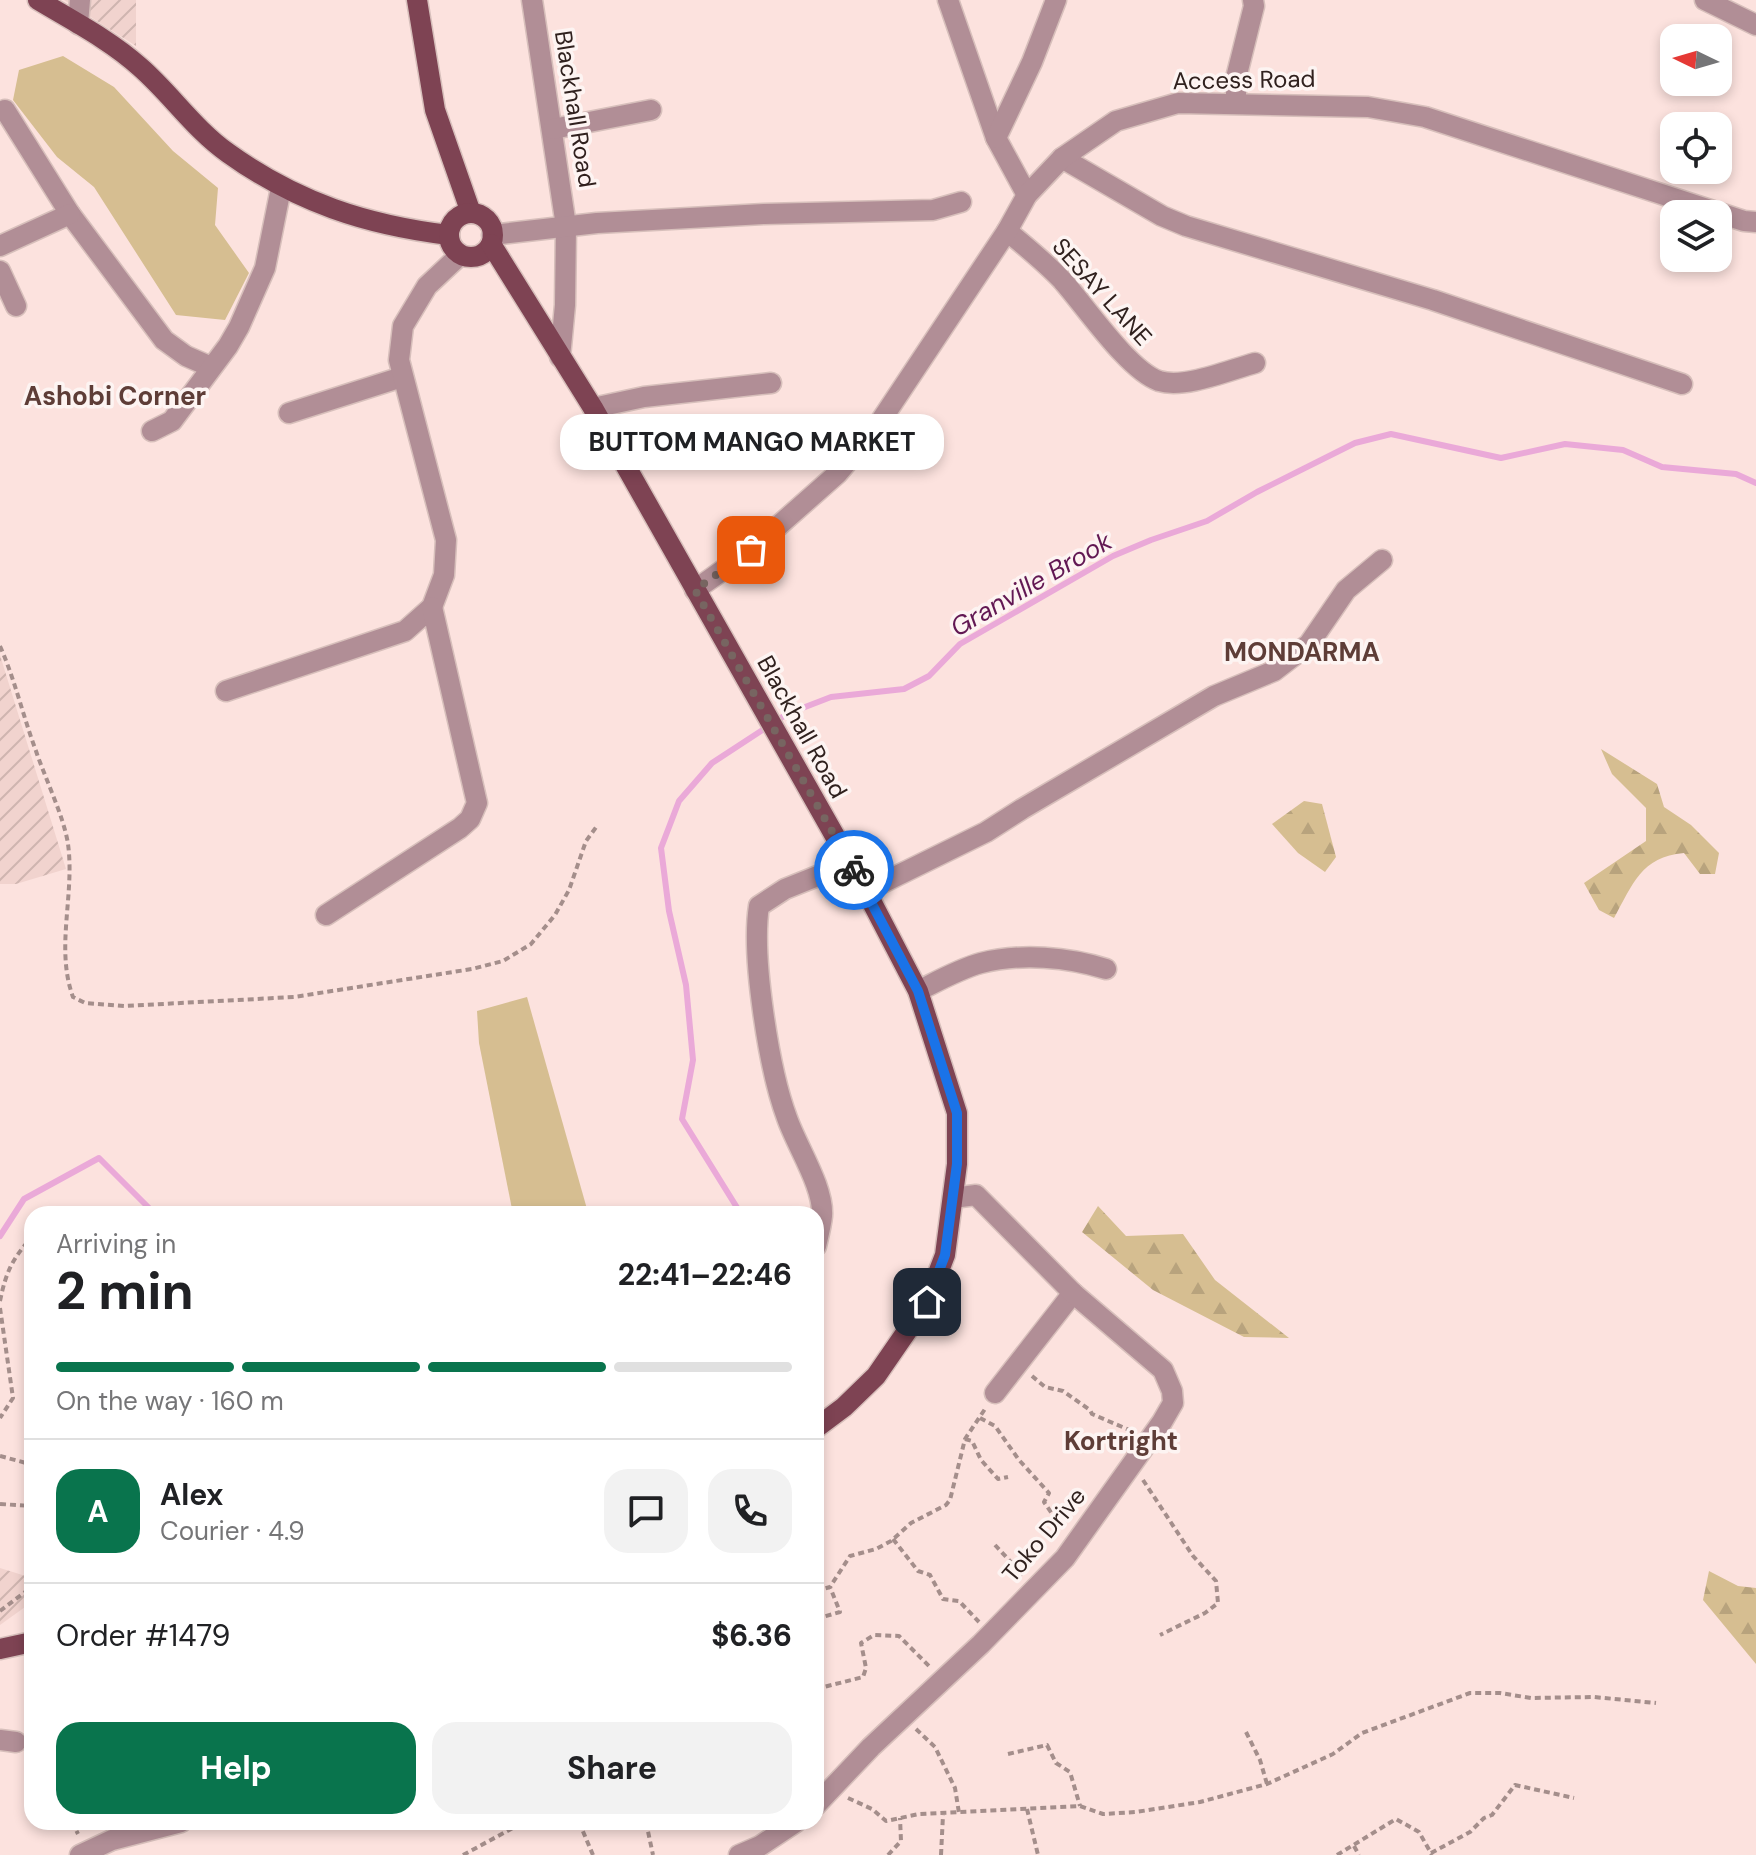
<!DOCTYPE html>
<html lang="en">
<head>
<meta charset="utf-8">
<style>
  :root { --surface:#fff; --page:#f2f2f2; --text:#202124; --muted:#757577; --line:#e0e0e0; --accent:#09744d }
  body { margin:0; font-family:"DM Sans",sans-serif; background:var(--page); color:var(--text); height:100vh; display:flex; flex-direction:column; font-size:30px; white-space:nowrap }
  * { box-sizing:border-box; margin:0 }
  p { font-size:26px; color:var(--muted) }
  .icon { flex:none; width:44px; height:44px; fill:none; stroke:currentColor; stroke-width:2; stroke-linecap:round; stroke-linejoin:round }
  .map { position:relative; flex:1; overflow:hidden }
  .panel { position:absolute; left:24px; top:1206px; width:800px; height:624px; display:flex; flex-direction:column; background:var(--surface); border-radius:24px; box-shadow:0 4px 12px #0003 }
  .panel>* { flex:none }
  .needle { width:52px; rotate:275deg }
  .fabs { position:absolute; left:1660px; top:24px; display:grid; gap:16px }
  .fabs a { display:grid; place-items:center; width:72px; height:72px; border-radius:16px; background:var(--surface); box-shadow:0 4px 12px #0003; font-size:40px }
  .pin { position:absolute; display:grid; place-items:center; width:68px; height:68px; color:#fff; margin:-34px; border-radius:16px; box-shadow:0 4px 12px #0006 }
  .courier { position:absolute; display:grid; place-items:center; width:80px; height:80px; margin:-40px; border:6px solid #1a73e8; border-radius:50%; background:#fff; color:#222; box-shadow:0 2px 10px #0007 }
  .bubble { position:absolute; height:56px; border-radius:24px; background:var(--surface); box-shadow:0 4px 12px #0003; font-size:26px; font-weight:700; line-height:56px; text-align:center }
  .overview em { font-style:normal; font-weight:700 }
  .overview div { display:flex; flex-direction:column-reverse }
  .overview { display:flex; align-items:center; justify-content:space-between; height:136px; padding:0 32px }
  h1 { font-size:52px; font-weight:700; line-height:60px }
  .bar { display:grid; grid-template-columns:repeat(4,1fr); gap:12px 8px; align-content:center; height:96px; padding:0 32px }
  .bar i { height:10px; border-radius:6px; background:var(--line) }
  .bar .selected { background:var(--accent) }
  .bar p { grid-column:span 4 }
  .line { display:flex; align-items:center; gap:20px; padding:0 32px; border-top:2px solid var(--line) }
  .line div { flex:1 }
  .round { display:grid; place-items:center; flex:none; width:84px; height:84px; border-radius:24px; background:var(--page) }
  .action { display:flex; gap:16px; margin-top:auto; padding:16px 32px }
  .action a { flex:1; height:92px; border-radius:24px; background:var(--accent); color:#fff; font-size:32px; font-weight:700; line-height:92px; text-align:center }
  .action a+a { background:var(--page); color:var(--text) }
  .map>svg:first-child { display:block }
  .industrial { fill:url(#industrial-furrows) }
  .grass { fill:#d6be91 }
  .forest { fill:url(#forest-firs) }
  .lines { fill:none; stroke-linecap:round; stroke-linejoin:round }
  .stream { stroke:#eaa9d8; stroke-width:6 }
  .minor-casing { stroke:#d7bfbb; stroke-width:23 }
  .major-casing { stroke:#d7bfbb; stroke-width:23 }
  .path { stroke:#a48e8b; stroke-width:4; stroke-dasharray:6 4; stroke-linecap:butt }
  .minor { stroke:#b18e96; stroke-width:20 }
  .major { stroke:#7e4353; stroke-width:20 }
  .done { stroke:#776561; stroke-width:8; stroke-dasharray:0 14.4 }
  .route { stroke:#1a73e8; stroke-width:10 }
  .labels { text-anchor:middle; stroke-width:7; stroke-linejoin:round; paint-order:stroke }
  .street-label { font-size:24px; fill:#30211e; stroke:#fdf4f2 }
  .neighbourhood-label { font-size:26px; font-weight:bold; fill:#5e3d37; stroke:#fdf4f2 }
  .water-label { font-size:26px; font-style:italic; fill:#621853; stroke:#fdf4f2 }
</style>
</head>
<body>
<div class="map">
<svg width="1756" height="1855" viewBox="0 0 1756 1855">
  <defs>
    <pattern id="industrial-furrows" width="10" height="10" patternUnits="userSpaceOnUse" patternTransform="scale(2)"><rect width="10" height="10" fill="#f1d3ce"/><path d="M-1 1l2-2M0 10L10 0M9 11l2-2" fill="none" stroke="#cfb5b0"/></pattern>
    <pattern id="forest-firs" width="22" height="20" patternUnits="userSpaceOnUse" patternTransform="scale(2)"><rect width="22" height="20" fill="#d6be91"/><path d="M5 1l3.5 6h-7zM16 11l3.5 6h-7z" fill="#b8a37d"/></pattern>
  </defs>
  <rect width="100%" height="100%" fill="#fce2de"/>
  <g class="industrial">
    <path d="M 64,0 L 136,0 L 136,46 Z"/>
    <path d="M 0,655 L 66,869 L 16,884 L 0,884 Z"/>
    <path d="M 0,1568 L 32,1578 L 32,1602 L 0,1625 Z"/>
  </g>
  <g class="grass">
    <path d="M 63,56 L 114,87 L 173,151 L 218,188 L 215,225 L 249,273 L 225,320 L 176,315 L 94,187 L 57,157 L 13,100 L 19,70 Z"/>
    <path d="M 527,997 L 587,1209 L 577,1214 L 513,1214 L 479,1043 L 477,1011 Z"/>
  </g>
  <g class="forest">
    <path d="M 1601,749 L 1657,784 L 1664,807 L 1691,825 L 1719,853 L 1715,874 L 1700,874 L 1684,853 C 1641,857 1633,884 1614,918 L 1599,910 L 1584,883 L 1646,841 L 1646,808 L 1612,774 Z"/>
    <path d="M 1304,801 L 1322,804 L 1336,857 L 1325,872 L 1298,853 L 1272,824 Z"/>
    <path d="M 1098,1206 L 1126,1236 L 1183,1234 L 1215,1280 L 1289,1338 L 1244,1337 L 1153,1290 L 1082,1232 Z"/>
    <path d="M 1709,1571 L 1738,1586 L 1756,1588 L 1756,1664 L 1703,1600 Z"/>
  </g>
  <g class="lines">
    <g class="stream">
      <path d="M 741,1214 L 682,1119 L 693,1060 L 686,985 L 669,911 L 661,848 L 679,801 L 712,763 L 787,714 L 831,697 L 904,689 L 929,676 L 960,644 L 1113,556 L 1151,540 L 1207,521 L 1257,492 L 1355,443 L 1391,434 L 1501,458 L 1565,444 L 1623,450 L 1662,467 L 1736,474 L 1756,483"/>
      <path d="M 0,1236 L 24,1199 L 99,1158 L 155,1214"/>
    </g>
    <defs>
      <g id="minor">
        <path d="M 532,0 L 566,226 L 565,305 L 560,357"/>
        <path d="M 948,0 L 996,138 L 1027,195"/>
        <path d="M 1705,0 L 1756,25"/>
        <path d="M 78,24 L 80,0"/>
        <path d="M 1236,103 L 1236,78 L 1254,6 L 1253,0"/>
        <path d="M 5,110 L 70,214 L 164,340 L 186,356 L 211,367"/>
        <path d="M 553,129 L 651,110"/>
        <path d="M 996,138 L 1032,62 L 1056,0"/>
        <path d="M 1062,158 L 1162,216 L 1186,226 L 1433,300 L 1682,384"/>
        <path d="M 1007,231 C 1026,247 1045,262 1062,280 C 1086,307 1128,370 1159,381 C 1185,389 1229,370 1255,363"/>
        <path d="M 492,235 L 597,223 L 764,214 L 933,210 L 961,202"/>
        <path d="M 0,246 L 70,214"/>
        <path d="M 0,271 L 16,306"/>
        <path d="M 593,408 L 644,397 L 771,383"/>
        <path d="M 289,413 L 402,377"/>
        <path d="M 152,431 L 172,421 L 228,346 L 239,327 L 265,268 L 281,188"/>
        <path d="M 695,590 L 751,550 L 837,474 L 876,428 L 1007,231 L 1027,195 L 1062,158 L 1116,121 L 1178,103 L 1368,107 L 1425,117 L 1744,221 L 1756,222"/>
        <path d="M 226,691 L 405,631 L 432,607 L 444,575 L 446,540 L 399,360 L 403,326 L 427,286 L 460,255"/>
        <path d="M 866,891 L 986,832 L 1022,809 L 1214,696 L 1274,671 L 1309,644 L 1346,590 L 1382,560"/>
        <path d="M 326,915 L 460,828 L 470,819 L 477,803 L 432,607"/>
        <path d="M 918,991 C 938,981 959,969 981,963 C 1021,953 1068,957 1106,969"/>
        <path d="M 816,1246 C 818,1237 821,1226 822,1216 C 824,1187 797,1147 787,1118 C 769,1070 751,956 759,906 L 785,889 L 850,863"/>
        <path d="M 995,1393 L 1073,1293"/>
        <path d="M 0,1740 L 16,1742"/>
        <path d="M 816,1805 L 871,1747 L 981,1644 L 1065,1558 L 1162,1422 L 1173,1403 L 1172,1391 L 1163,1370 L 1073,1293 L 976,1195 L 953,1198"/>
        <path d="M 80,1855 L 112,1840 L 181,1822"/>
        <path d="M 739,1855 L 760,1846 L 796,1822"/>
      </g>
      <g id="major">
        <path d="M 38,0 C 73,21 110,40 140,67 C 171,94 194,129 228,153 C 296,202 366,225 449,235"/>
        <path d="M 417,0 L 435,110 L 471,213"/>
        <circle cx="471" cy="235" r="22"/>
        <path d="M 491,244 L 593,408 L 866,891 L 918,991 L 957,1113 L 957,1164 L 945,1255 L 927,1302 L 876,1376 L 844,1407 L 816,1428"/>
        <path d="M 0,1649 L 32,1642"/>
      </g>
    </defs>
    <use href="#minor" class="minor-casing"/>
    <use href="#major" class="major-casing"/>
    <g class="path">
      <path d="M 0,646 C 15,680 23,716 36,751 C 45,778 64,817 68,844 C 75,895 55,948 73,997 L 85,1003 L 124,1006 L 294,997 L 472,969 L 503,961 L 531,944 L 555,915 L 569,890 L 586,841 L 597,826"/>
      <path d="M 0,1301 C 6,1272 12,1259 32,1237"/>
      <path d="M 0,1308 L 13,1398 L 0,1418"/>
      <path d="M 1032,1376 L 1045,1387 L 1063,1391 L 1090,1410 L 1092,1414 L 1134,1432"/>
      <path d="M 980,1418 L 995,1426 L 1019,1460 L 1049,1493 L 1044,1502 L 1062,1528"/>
      <path d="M 965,1439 L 972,1441 L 981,1460 L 998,1479 L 1008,1477"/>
      <path d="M 0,1456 L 30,1464 L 26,1507"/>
      <path d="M 1143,1480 L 1193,1556 L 1216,1581 L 1218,1603 L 1205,1613 L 1160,1635"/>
      <path d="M 0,1504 L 32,1506"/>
      <path d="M 893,1539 L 918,1571 L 930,1575 L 943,1599 L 959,1601 L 979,1622"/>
      <path d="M 995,1545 L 1023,1575"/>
      <path d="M 816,1591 L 830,1587 L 850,1556 L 876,1549 L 891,1541 L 911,1523 L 946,1505 L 950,1500 L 965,1439 L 985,1409"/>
      <path d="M 0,1611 L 29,1589"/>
      <path d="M 816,1619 L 840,1612 L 830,1587"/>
      <path d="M 816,1689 L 863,1677 L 866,1668 L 861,1643 L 874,1635 L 899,1636 L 930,1667"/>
      <path d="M 916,1729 L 935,1747 L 955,1788 L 959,1813"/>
      <path d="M 1246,1732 L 1260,1760 L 1267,1784"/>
      <path d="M 1008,1754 L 1047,1745 L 1056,1763 L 1070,1772 L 1080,1806"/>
      <path d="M 848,1798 L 872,1809 L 886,1821 L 919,1814 L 1080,1806 L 1103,1814 L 1136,1812 L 1200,1802 L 1267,1784 L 1333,1754 L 1362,1733 L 1470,1693 L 1500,1693 L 1531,1698 L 1594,1697 L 1656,1703"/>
      <path d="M 1027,1809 L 1038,1855"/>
      <path d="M 72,1822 L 78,1834"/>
      <path d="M 579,1822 L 593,1855"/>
      <path d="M 646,1822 L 653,1855"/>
      <path d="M 1354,1846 L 1359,1855"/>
      <path d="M 1431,1853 L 1470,1832 L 1484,1818 L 1492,1815 L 1515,1785 L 1574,1798"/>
      <path d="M 463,1855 L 524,1822"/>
      <path d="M 888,1855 L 901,1841 L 900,1818"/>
      <path d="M 941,1855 L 943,1815"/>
      <path d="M 1337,1855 L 1396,1819 L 1419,1832 L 1432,1855"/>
    </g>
    <use href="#minor" class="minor"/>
    <use href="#major" class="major"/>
  </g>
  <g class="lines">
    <path class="done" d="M 751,550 L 695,590 L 854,870"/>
    <path class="route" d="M 854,870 L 918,991 L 957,1113 L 957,1164 L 945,1255 L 927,1302"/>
  </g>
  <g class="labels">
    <g class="street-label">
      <text transform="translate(1244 80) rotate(-1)" y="8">Access Road</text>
      <text transform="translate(575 109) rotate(81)" y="8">Blackhall Road</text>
      <text transform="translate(1102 292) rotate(48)" y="8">SESAY LANE</text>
      <text transform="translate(802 727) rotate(61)" y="8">Blackhall Road</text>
      <text transform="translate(1044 1535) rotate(-50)" y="8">Toko Drive</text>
    </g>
    <g class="neighbourhood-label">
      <text x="115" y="405">Ashobi Corner</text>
      <text x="1302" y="661">MONDARMA</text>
      <text x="1121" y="1450">Kortright</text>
    </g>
    <g class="water-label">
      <text transform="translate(1031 584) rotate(-30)" y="9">Granville Brook</text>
    </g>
  </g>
</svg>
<div class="fabs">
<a><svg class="needle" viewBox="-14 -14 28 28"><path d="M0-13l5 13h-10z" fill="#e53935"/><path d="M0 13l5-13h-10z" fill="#757577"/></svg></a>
<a><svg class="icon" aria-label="locate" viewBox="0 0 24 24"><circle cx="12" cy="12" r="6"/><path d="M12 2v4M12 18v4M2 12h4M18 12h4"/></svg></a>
<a><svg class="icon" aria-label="layers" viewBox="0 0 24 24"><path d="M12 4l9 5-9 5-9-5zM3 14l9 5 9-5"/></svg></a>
</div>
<div class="pin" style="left:751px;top:550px;background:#ea580c"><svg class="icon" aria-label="bag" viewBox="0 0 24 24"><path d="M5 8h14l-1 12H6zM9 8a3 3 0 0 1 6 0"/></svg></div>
<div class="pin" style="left:927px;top:1302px;background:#1f2937"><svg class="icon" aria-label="home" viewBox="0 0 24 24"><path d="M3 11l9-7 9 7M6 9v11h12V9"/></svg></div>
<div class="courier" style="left:854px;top:870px"><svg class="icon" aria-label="bike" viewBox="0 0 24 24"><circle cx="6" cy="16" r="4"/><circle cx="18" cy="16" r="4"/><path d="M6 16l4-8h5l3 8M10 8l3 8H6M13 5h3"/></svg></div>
<div class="bubble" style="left:560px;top:414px;width:384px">BUTTOM MANGO MARKET</div>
<section class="panel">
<div class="overview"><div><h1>2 min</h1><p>Arriving in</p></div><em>22:41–22:46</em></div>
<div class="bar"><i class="selected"></i><i class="selected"></i><i class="selected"></i><i></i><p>On the way · 160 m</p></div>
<div class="line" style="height:144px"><b class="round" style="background:var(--accent);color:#fff">A</b><div><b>Alex</b><p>Courier · 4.9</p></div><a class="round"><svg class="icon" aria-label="chat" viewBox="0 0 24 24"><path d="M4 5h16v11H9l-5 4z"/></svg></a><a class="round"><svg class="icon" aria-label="phone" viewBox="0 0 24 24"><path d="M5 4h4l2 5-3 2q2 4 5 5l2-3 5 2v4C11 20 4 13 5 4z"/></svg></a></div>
<div class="line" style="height:104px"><div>Order #1479</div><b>$6.36</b></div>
<div class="action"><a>Help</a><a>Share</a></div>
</section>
</div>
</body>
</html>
